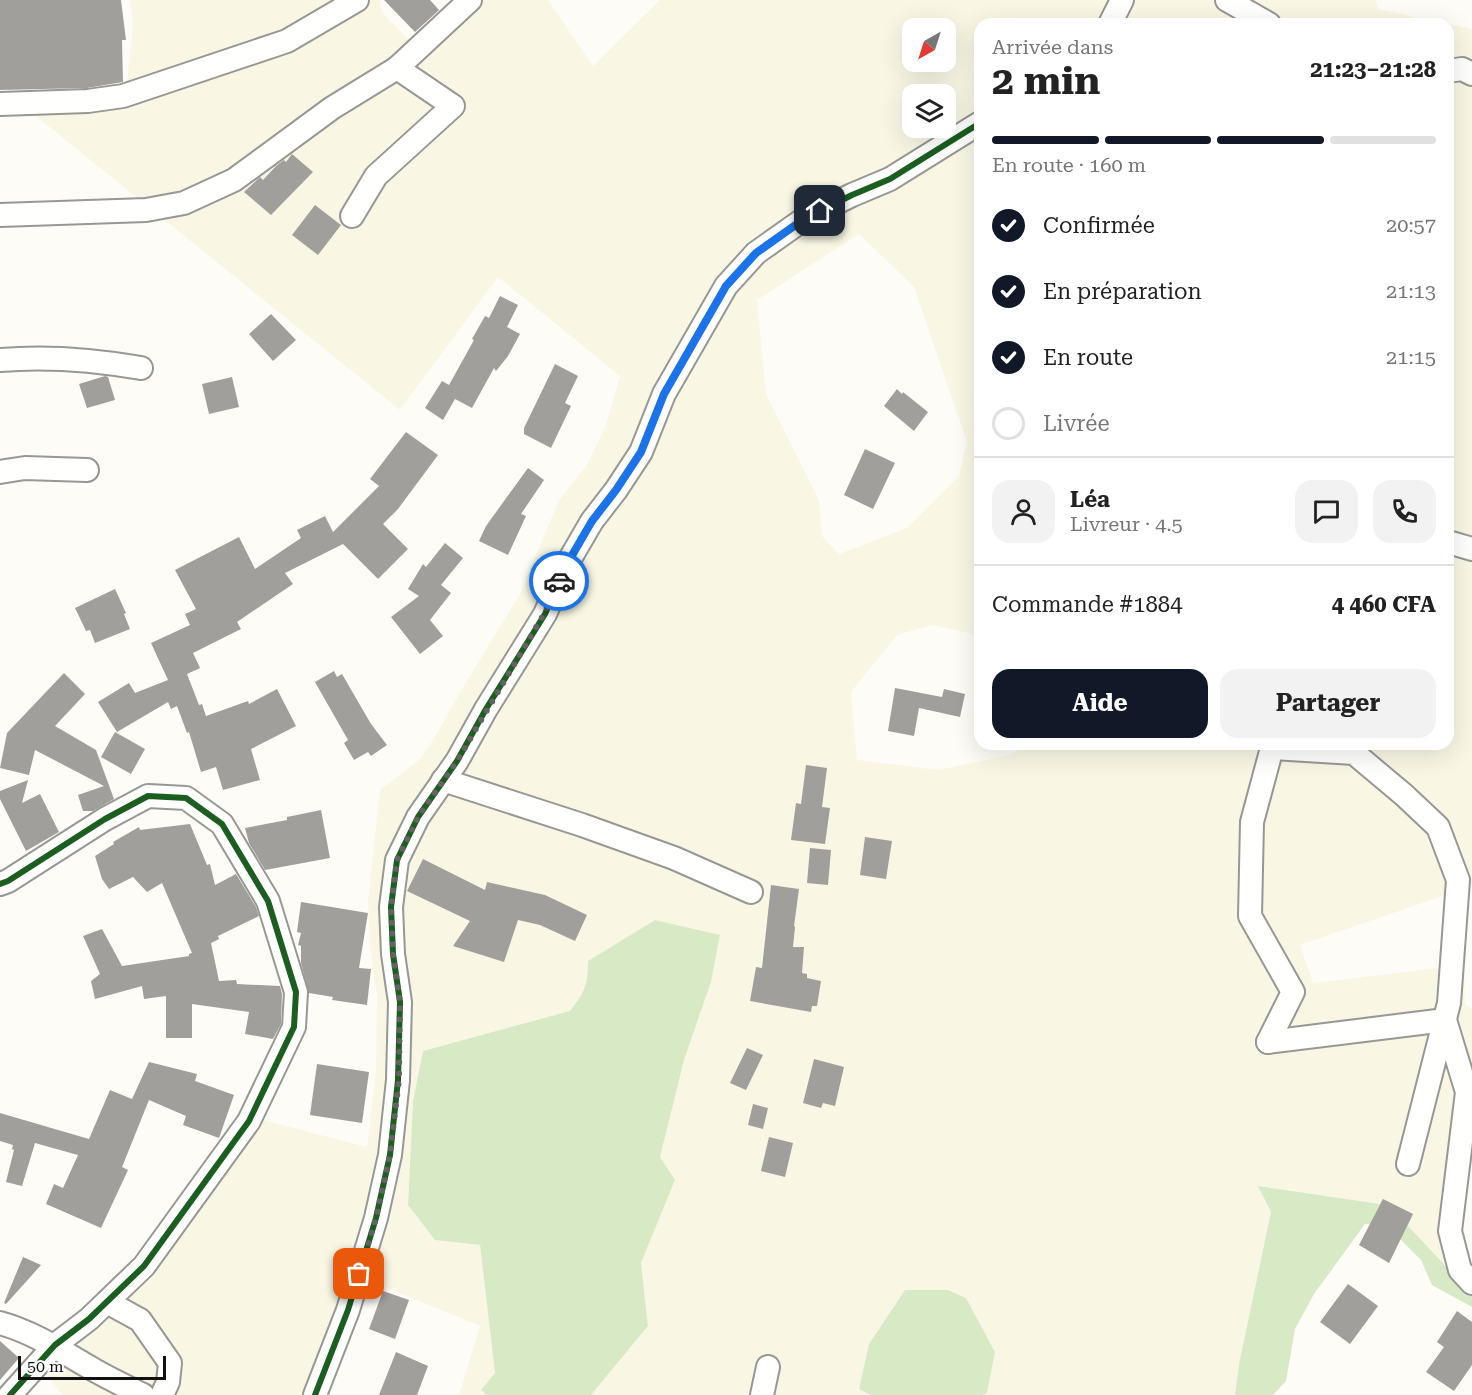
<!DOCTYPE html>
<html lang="fr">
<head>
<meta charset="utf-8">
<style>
  :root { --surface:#fff; --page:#f2f2f2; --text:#222; --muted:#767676; --line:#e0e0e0; --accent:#111827 }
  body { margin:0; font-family:"Roboto Serif",serif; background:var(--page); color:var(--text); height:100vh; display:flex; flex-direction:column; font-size:22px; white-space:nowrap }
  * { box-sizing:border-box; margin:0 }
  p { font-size:20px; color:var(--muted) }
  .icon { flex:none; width:33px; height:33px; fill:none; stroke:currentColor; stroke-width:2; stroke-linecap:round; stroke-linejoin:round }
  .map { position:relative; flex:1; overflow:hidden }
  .sheet { position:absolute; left:974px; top:18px; width:480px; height:732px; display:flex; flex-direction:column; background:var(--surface); border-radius:18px; box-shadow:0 6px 24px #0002 }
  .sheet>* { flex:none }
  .needle { width:39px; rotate:219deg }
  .buttons { position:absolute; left:902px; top:18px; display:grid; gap:12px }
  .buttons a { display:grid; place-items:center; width:54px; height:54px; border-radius:12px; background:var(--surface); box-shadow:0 6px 24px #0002; font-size:30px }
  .scale { position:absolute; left:18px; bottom:15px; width:148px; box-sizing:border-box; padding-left:6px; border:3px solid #111; border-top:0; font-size:16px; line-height:21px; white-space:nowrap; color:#111; -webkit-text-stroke:4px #fff; paint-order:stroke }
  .pin { position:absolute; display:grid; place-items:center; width:51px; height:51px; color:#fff; margin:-26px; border-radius:12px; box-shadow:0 3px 9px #0006 }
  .courier { position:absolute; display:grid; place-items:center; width:60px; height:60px; margin:-30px; border:4px solid #1a73e8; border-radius:50%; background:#fff; color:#222; box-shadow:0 2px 8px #0007 }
  .overview em { font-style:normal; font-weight:700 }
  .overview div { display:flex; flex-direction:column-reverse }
  .overview { display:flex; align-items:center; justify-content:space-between; height:102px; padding:0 18px }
  h1 { font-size:39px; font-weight:700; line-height:45px }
  .bar { display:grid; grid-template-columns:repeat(4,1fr); gap:9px 6px; align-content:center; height:72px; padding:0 18px }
  .bar i { height:8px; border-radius:4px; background:var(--line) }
  .bar .current { background:var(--accent) }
  .bar p { grid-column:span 4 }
  .line { display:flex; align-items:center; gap:15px; padding:0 18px; border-top:2px solid var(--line) }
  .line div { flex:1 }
  .round { display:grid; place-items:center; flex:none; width:63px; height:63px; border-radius:18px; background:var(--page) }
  ol { padding:0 18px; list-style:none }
  li { display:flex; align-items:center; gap:18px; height:66px }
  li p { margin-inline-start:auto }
  li .icon { padding:6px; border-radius:50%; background:var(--accent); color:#fff; stroke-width:4 }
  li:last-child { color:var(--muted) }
  li i { width:33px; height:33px; border:3px solid var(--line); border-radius:50% }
  .primary-button { display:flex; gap:12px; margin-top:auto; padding:12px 18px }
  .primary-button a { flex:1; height:69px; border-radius:18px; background:var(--accent); color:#fff; font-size:24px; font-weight:700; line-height:69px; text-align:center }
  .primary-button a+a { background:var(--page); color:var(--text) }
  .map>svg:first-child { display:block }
  .farmland { fill:#f9f7e4; fill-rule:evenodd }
  .forest { fill:#d8eac5 }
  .building { fill:#a19f9c }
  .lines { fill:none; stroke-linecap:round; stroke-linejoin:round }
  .minor-casing { stroke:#979795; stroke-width:26 }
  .minor { stroke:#fffffe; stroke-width:22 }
  .cycleway-casing { stroke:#fff; stroke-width:10 }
  .cycleway { stroke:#1b5e20; stroke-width:6 }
  .done { stroke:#646362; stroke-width:6; stroke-dasharray:0 10.8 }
  .route { stroke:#1a73e8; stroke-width:8 }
</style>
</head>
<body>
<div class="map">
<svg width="1472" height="1395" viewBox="0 0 1472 1395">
  <rect width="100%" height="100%" fill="#fdfcf7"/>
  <path class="farmland" d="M 0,0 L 84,0 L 85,48 L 101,48 L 100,75 L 84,76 L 86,97 L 126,93 L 133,24 L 130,0 L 380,0 L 382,12 L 407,38 L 417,40 L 456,0 L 548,0 L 593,66 L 660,0 L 1376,0 L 1378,9 L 1447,24 L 980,24 L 979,638 L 969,633 L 932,625 L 897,635 L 851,692 L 857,760 L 938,770 L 1011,755 L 1027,744 L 1448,744 L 1448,24 L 1472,29 L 1472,886 L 1300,945 L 1313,983 L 1464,965 L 1465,1004 L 1472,1008 L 1472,1150 L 1443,1188 L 1466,1263 L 1472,1271 L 1472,1294 L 1407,1226 L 1413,1214 L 1383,1200 L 1380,1204 L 1259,1186 L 1271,1212 L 1239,1364 L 1235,1395 L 983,1395 L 987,1393 L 995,1352 L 966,1298 L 948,1290 L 905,1290 L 869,1344 L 859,1389 L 870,1395 L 591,1395 L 648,1326 L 641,1263 L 675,1180 L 659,1157 L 684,1060 L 711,982 L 720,935 L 655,920 L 588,961 L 588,982 L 578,1001 L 570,1011 L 423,1051 L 413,1101 L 408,1205 L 435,1240 L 480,1245 L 495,1373 L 481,1390 L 487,1395 L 459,1395 L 480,1326 L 349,1272 L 304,1395 L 62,1395 L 31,1353 L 145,1251 L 240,1114 L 367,1147 L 376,1072 L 377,995 L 370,948 L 368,900 L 380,790 L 419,760 L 433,740 L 462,689 L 520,594 L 559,500 L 587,465 L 606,425 L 620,376 L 498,277 L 400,410 L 16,100 L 83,95 L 81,66 L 0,71 L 0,67 L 79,63 L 77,24 L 0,27 ZM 912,28 L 945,28 L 945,62 L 912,62 ZM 912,94 L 945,94 L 945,128 L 912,128 ZM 859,234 L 914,287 L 967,442 L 959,476 L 907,528 L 839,554 L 822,536 L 819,500 L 766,394 L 757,300 Z"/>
  <g class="forest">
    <path d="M 655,920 L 720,935 L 711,982 L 684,1060 L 660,1157 L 675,1180 L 641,1263 L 648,1326 L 591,1395 L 487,1395 L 481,1390 L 495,1373 L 480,1245 L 435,1240 L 408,1205 L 413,1101 L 423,1051 L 570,1011 C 585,992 588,984 588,961 Z"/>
    <path d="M 1258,1186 L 1380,1204 L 1382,1199 L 1413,1214 L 1408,1226 L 1472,1294 L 1472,1307 L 1432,1285 L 1421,1260 L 1401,1240 L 1375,1224 L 1365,1224 L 1314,1294 L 1295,1329 L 1286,1381 L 1273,1395 L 1235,1395 L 1239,1364 L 1271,1212 Z"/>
    <path d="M 905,1290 L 948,1290 L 966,1298 L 995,1352 L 987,1393 L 983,1395 L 870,1395 L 859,1389 L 869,1344 Z"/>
  </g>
  <g class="building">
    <path d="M 0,0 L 121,0 L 126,40 L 122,40 L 123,82 L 87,88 L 0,90 Z"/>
    <path d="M 384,0 L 430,0 L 439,10 L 415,32 Z"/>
    <path d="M 292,154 L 313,172 L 271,215 L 244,192 L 260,177 L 263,180 L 276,166 L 284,160 L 286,162 Z"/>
    <path d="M 315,205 L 341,225 L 318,255 L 292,235 Z"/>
    <path d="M 500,296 L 518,305 L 507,327 L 520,334 L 508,356 L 496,371 L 494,368 L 472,408 L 455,399 L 443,420 L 425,408 L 442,381 L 449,385 L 474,340 L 472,339 L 485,316 L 489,318 Z"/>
    <path d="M 271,314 L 296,340 L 273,361 L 249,334 Z"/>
    <path d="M 555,364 L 578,376 L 565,403 L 571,406 L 551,448 L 524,434 L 524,428 Z"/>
    <path d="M 105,376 L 108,377 L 115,400 L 87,408 L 79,384 Z"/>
    <path d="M 232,377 L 239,407 L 209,414 L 202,384 Z"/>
    <path d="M 897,389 L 902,394 L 903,392 L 928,412 L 914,431 L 884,406 Z"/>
    <path d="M 406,432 L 438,455 L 398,509 L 383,524 L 408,549 L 378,579 L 343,544 L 285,573 L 293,584 L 237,622 L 241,629 L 193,653 L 200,668 L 187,674 L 199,705 L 202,704 L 206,716 L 248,701 L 249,704 L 277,689 L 296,726 L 251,749 L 260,780 L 223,790 L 216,767 L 201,772 L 189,732 L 187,733 L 177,706 L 171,709 L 168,702 L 117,732 L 98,702 L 129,683 L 135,693 L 168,680 L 151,643 L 190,625 L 185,614 L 196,609 L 175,570 L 239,537 L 255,569 L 301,538 L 297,530 L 325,516 L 333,532 L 379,486 L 370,479 Z"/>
    <path d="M 865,449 L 895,463 L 873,509 L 844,495 Z"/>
    <path d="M 528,468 L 544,480 L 521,514 L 526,516 L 508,555 L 479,541 L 486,526 Z"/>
    <path d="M 445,543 L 463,558 L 441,585 L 451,593 L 430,620 L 443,636 L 420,654 L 391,617 L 419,596 L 408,589 L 423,564 L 426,567 Z"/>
    <path d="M 115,589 L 126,613 L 124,614 L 130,629 L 95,643 L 90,630 L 86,631 L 75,608 Z"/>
    <path d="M 334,671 L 337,677 L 342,674 L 371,724 L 387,745 L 371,756 L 368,752 L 354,760 L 344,743 L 348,740 L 315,682 Z"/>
    <path d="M 64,673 L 85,694 L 55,726 L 96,750 L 114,799 L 93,811 L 83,811 L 78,795 L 104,786 L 35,750 L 29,775 L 0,768 L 7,733 Z"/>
    <path d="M 895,688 L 942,697 L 944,689 L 965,694 L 960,717 L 919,708 L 914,736 L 888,731 Z"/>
    <path d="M 115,732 L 145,749 L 131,774 L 101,757 Z"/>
    <path d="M 806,765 L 827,768 L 822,807 L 830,808 L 825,844 L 791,840 L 796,803 L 801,804 Z"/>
    <path d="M 28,780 L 22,803 L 40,794 L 59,832 L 26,851 L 0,799 L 0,791 Z"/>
    <path d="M 321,810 L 330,858 L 265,870 L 249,843 L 245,828 L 287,820 L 287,817 Z"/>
    <path d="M 190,824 L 207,865 L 210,864 L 215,885 L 236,874 L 256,907 L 259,916 L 218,936 L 219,939 L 211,943 L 219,981 L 236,980 L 237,984 L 280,986 L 282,994 L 281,1024 L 273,1039 L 245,1034 L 249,1012 L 192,1004 L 192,1038 L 166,1038 L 166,996 L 144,999 L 142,986 L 95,999 L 91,981 L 100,974 L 83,936 L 102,929 L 122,966 L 189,956 L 189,954 L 192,953 L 162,883 L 147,892 L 133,877 L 109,889 L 102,879 L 95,856 L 114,844 L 113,842 L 139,827 L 140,830 Z"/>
    <path d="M 865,837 L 892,841 L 886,879 L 860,875 Z"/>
    <path d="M 810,848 L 831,850 L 828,885 L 807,883 Z"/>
    <path d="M 423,859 L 485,890 L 487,882 L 545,895 L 587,915 L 575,941 L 540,925 L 518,920 L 504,962 L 453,946 L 470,921 L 407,891 Z"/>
    <path d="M 771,885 L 799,889 L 794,926 L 795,927 L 793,947 L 804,947 L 802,973 L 807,974 L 807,978 L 821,981 L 817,1006 L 812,1006 L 811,1012 L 750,1001 L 756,967 L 762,968 Z"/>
    <path d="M 301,902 L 368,913 L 359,968 L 371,969 L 367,1005 L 332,1000 L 333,997 L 309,993 L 301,963 L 301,946 L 298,945 L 301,933 L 297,932 Z"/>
    <path d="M 747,1048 L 763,1055 L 746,1090 L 730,1083 Z"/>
    <path d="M 814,1059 L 844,1067 L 835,1106 L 823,1103 L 821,1108 L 803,1103 Z"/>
    <path d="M 149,1062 L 197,1074 L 195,1081 L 234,1095 L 219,1138 L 183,1125 L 186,1116 L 149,1100 L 122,1167 L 128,1170 L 101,1228 L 46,1204 L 54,1184 L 63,1188 L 78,1155 L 35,1143 L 22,1186 L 6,1182 L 14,1150 L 12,1149 L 13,1145 L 0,1141 L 0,1113 L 89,1139 L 110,1090 L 132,1099 Z"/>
    <path d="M 317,1064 L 369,1072 L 362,1123 L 310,1115 Z"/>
    <path d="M 753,1104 L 768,1108 L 763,1129 L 748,1125 Z"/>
    <path d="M 769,1137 L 793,1143 L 785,1177 L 761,1171 Z"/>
    <path d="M 1383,1199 L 1413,1214 L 1389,1263 L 1359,1245 Z"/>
    <path d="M 23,1257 L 41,1265 L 6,1304 L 4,1303 Z"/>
    <path d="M 1348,1284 L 1378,1306 L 1350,1344 L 1320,1322 Z"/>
    <path d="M 383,1291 L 409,1300 L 395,1339 L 369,1329 Z"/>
    <path d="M 1457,1311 L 1472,1322 L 1472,1365 L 1454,1391 L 1426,1372 L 1444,1347 L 1437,1342 Z"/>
    <path d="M 0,1341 L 19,1358 L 0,1380 Z"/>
    <path d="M 396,1352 L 428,1366 L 417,1395 L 379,1395 Z"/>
  </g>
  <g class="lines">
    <defs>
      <g id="minor">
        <path d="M 1227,0 L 1269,24"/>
        <path d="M 1110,24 L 1122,0"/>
        <path d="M 1448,71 L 1462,69 L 1472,74"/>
        <path d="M 0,104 L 88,101 L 123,96 L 287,41 L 357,0"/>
        <path d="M 0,215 L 146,210 L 184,203 L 234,180 L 332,108 L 397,68 L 470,0"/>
        <path d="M 352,216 L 376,176 L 453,106 L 397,68"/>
        <path d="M 0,360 C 47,356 95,360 141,368"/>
        <path d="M 0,472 L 25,468 L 87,470"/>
        <path d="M 1448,542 L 1472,549"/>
        <path d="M 1273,748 L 1354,753 L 1404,795 L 1438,827 L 1458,880 L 1449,1003 L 1408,1164"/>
        <path d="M 443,780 L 582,825 L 674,858 L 751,892"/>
        <path d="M 0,884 L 8,881 L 105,819 L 148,796 L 186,798 L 222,824 L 268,901 L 296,992 L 294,1027 L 249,1121 L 144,1266 L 89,1319 L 55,1345 L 10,1395"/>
        <path d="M 1268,1042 L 1445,1020 L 1467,1092 L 1450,1231 L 1460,1270 L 1472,1283"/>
        <path d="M 1268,1042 L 1293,992 L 1250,916 L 1252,822 L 1273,744"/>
        <path d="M 107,1302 L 140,1320 L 170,1363 L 168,1382 L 162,1395"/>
        <path d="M 0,1323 C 36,1333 64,1353 96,1371 C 112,1380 127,1387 143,1395"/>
        <path d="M 315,1395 L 348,1310 L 376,1218 L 390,1155 L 398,1080 L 400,1002 L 393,954 L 391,907 L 397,860 L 418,817 L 457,761 L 486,709 L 545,614 L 567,564 L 592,521 L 616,490 L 641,452 L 664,394 L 726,286 L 756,253 L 804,219 L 852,195 L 890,179 L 980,123"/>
        <path d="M 762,1395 L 768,1367"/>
      </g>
    </defs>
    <use href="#minor" class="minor-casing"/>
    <use href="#minor" class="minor"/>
    <defs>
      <g id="cycleway">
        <path d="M 0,884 L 8,881 L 105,819 L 148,796 L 186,798 L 222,824 L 268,901 L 296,992 L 294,1027 L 249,1121 L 144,1266 L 89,1319 L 55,1345 L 10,1395"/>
        <path d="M 315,1395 L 348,1310 L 376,1218 L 390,1155 L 398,1080 L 400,1002 L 393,954 L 391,907 L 397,860 L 418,817 L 457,761 L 486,709 L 545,614 L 567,564 L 592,521 L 616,490 L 641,452 L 664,394 L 726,286 L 756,253 L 804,219 L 852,195 L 890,179 L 980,123"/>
      </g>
    </defs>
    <use href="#cycleway" class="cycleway-casing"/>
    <use href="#cycleway" class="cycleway"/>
  </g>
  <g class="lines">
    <path class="done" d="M 359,1274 L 376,1218 L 390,1155 L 399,1080 L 400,1002 L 393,954 L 391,907 L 397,860 L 418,817 L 457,761 L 544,614 L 559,581"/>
    <path class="route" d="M 559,581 L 567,564 L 592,521 L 616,490 L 641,452 L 664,394 L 726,286 L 756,253 L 804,219 L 820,211"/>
  </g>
</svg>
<div class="buttons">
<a><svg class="needle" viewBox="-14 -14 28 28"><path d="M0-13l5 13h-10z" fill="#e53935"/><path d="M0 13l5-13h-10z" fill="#767676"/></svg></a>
<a><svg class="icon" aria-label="layers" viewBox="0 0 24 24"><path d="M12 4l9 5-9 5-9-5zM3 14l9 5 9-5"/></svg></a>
</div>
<div class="scale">50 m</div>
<div class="pin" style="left:359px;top:1274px;background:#ea580c"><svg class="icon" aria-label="bag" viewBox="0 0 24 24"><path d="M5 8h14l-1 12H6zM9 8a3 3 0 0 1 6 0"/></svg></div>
<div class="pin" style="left:820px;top:211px;background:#1f2937"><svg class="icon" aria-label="home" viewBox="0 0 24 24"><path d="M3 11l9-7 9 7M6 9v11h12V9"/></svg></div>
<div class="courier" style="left:559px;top:581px"><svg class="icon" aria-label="car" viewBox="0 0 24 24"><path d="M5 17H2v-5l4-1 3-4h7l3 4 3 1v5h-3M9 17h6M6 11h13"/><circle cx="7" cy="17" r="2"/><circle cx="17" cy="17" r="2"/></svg></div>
<section class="sheet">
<div class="overview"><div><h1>2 min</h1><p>Arrivée dans</p></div><em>21:23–21:28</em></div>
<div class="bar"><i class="current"></i><i class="current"></i><i class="current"></i><i></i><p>En route · 160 m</p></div>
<ol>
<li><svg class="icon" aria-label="check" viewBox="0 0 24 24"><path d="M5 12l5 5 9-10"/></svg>Confirmée<p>20:57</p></li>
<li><svg class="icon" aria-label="check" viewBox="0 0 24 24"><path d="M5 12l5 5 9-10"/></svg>En préparation<p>21:13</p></li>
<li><svg class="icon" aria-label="check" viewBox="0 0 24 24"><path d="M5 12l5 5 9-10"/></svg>En route<p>21:15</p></li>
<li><i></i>Livrée</li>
</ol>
<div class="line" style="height:108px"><a class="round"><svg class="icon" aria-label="person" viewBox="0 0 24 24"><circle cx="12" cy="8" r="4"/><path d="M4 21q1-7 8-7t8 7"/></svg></a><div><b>Léa</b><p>Livreur · 4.5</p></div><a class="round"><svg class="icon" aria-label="chat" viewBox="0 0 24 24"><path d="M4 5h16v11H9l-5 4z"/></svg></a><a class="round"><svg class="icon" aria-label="phone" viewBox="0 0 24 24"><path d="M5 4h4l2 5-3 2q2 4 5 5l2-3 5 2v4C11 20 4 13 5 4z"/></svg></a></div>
<div class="line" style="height:78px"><div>Commande #1884</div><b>4 460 CFA</b></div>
<div class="primary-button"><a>Aide</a><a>Partager</a></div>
</section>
</div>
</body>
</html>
